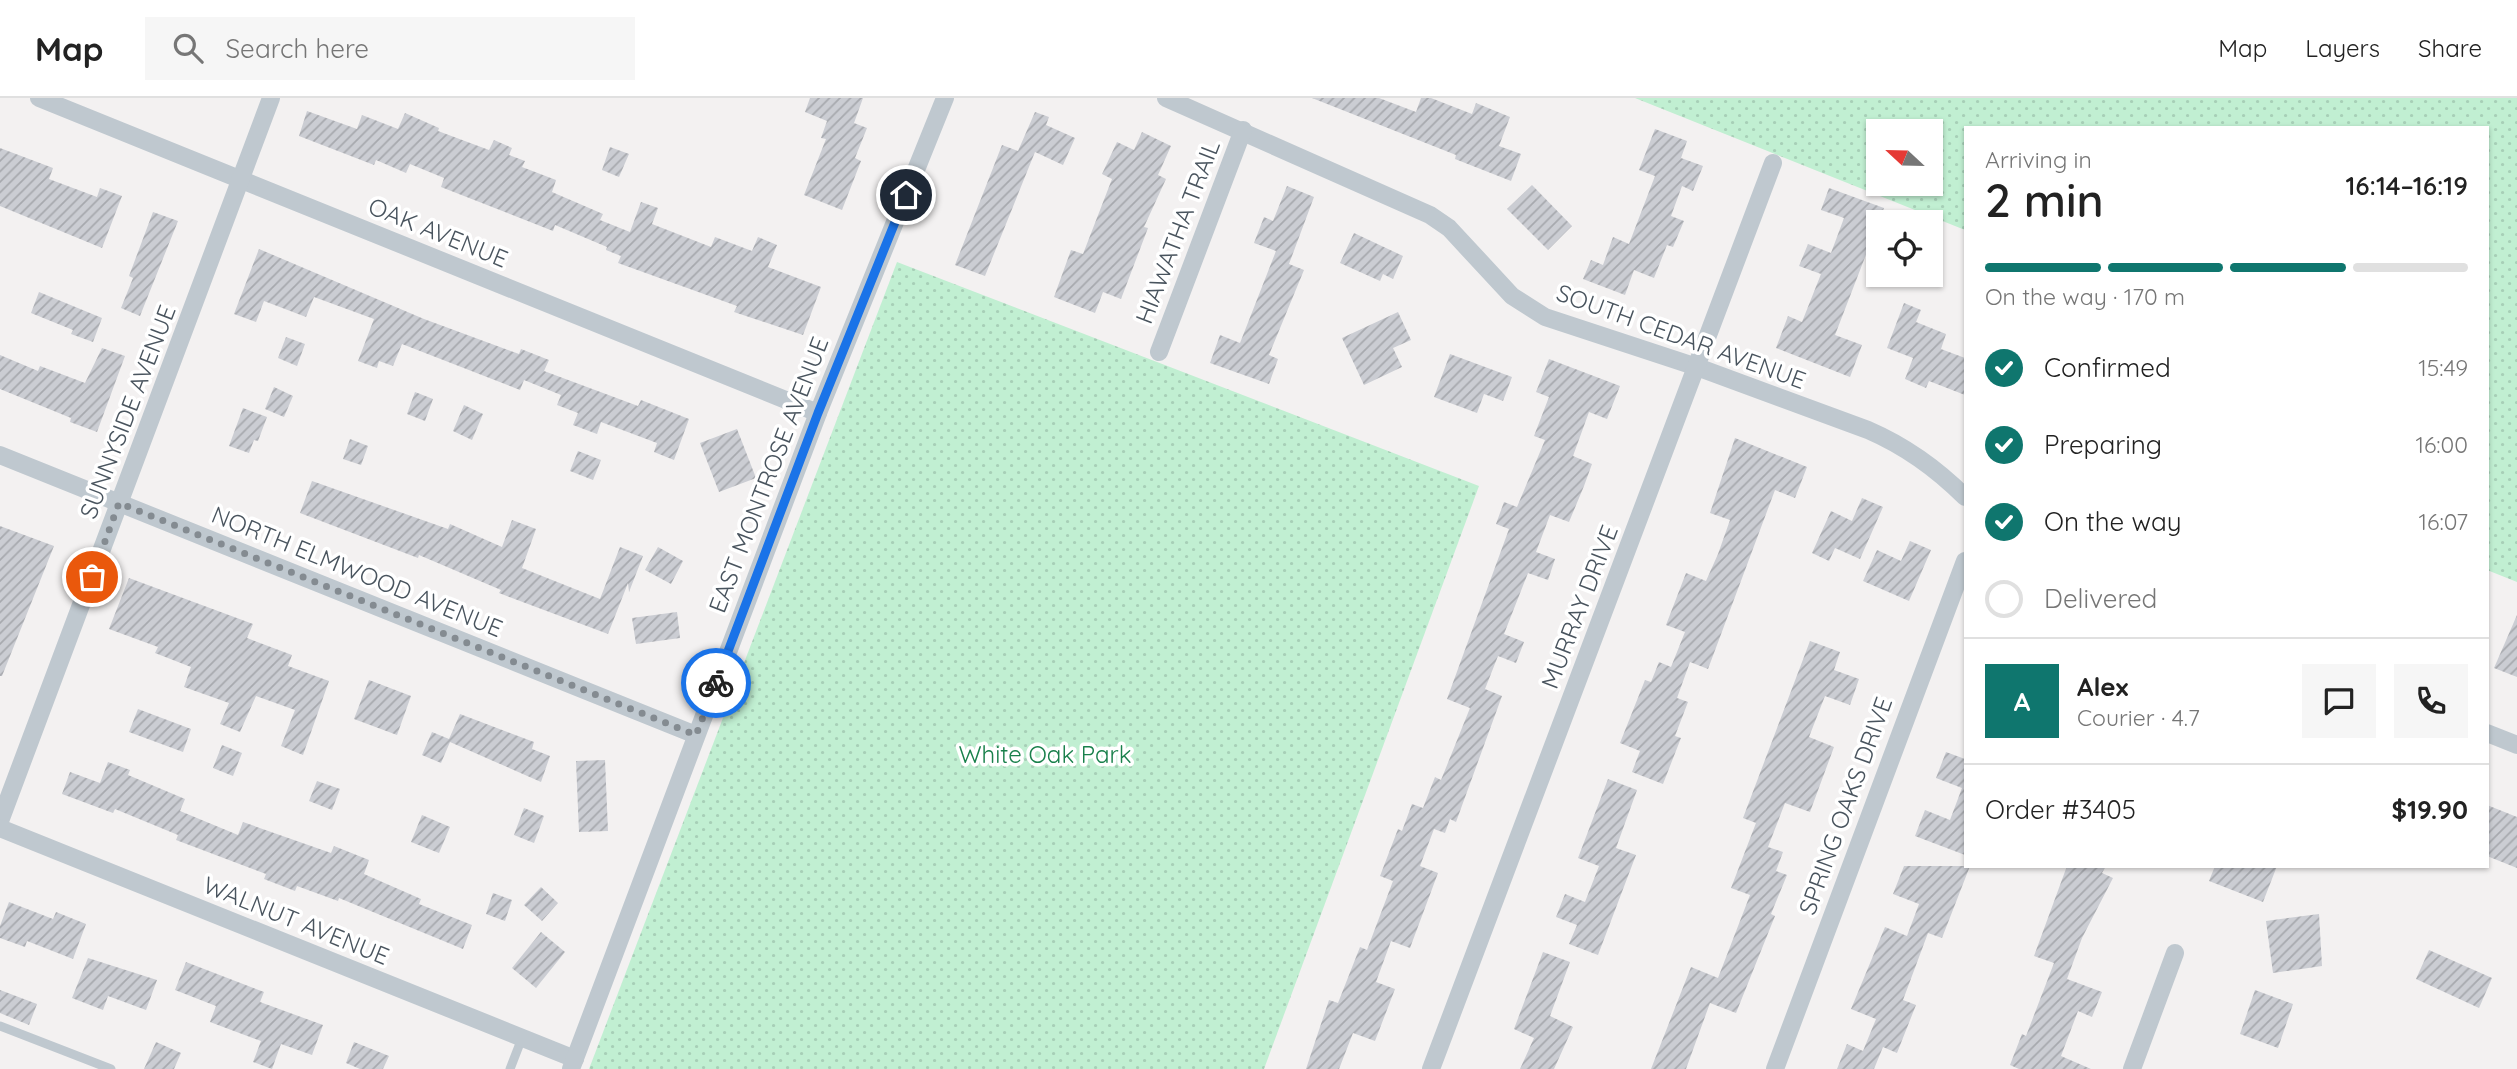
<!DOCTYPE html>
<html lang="en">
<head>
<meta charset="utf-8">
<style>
  :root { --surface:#fff; --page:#f6f6f6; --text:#222; --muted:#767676; --line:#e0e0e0; --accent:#0f766e }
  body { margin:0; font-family:Quicksand,sans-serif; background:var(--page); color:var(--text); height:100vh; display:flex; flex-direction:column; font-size:26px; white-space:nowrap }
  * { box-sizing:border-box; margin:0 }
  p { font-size:23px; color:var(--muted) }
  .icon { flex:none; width:38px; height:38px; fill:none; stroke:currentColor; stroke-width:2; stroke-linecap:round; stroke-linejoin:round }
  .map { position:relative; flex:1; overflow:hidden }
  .side { position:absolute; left:1964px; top:28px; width:525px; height:742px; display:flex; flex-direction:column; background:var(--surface); border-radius:0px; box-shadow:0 2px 5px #0004 }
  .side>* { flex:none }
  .needle { width:46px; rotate:292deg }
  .fabs { position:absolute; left:1866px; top:21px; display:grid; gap:14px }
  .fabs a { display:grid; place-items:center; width:77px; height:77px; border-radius:0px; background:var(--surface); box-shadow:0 2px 5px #0004; font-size:35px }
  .pin { position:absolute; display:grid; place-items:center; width:60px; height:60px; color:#fff; margin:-30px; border:4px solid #fff; border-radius:50%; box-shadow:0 2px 7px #0007 }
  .courier { position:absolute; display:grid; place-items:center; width:70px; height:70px; margin:-35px; border:5px solid #1a73e8; border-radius:50%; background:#fff; color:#222; box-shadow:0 2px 9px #0007 }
  .head em { font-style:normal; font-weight:600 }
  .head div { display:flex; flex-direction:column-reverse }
  .head { display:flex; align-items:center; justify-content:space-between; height:119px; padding:0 21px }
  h1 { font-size:46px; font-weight:600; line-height:52px }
  .bar { display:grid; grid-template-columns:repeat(4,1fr); gap:10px 7px; align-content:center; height:84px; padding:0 21px }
  .bar i { height:9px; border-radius:5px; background:var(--line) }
  .bar .selected { background:var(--accent) }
  .bar p { grid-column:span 4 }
  .line { display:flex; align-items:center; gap:18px; padding:0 21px; border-top:2px solid var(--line) }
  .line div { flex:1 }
  .round { display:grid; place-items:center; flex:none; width:74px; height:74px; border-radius:0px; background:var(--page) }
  ol { padding:0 21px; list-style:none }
  li { display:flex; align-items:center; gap:21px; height:77px }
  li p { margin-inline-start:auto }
  li .icon { padding:7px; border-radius:50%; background:var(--accent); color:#fff; stroke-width:4 }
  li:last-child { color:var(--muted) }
  li i { width:38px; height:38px; border:4px solid var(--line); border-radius:50% }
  header { display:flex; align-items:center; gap:42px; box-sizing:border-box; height:98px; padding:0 35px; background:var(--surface); border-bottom:2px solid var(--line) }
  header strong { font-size:33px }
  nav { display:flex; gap:38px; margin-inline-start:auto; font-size:24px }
  .search { width:490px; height:63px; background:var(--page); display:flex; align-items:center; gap:18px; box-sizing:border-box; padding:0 24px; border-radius:0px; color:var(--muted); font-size:26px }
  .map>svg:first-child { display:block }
  .green { fill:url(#green-dots); fill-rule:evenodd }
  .building { fill:url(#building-hatch) }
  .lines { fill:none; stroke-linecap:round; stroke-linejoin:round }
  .lane { stroke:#bfc8cf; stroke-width:9 }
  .street { stroke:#bfc8cf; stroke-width:18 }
  .done { stroke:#848b91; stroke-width:7; stroke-dasharray:0 12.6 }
  .route { stroke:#1a73e8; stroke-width:9 }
  .labels { text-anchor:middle; stroke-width:7; stroke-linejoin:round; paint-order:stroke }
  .street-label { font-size:24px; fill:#49545e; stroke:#fff }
  .park-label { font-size:24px; fill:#19804b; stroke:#fff }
</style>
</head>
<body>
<header>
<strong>Map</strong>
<div class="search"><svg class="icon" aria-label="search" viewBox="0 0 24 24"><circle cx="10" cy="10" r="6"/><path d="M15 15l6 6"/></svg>Search here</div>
<nav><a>Map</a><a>Layers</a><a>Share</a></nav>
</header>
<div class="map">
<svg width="2517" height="971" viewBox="0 0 2517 971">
  <defs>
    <pattern id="green-dots" width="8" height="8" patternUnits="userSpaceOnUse" patternTransform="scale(1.75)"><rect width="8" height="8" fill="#c1efd2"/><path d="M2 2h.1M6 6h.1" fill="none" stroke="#a7cfb7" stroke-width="1.8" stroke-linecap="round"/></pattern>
    <pattern id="building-hatch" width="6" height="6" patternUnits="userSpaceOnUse" patternTransform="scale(1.75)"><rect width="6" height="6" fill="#cbcdd3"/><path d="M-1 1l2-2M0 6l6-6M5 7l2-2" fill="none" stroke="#a7a9ae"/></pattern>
  </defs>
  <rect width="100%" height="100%" fill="#f3f1f1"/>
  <g class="green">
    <path d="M 1635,0 L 2517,0 L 2517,484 L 2487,472 L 2487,30 L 1965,30 L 1965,132 ZM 1878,33 L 1930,33 L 1930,86 L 1878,86 Z"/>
    <path d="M 897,164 L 1479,388 L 1264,971 L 589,971 Z"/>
  </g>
  <g class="building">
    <path d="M 810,0 L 863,0 L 854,25 L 867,30 L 855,60 L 861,63 L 842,112 L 804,97 L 826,41 L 821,40 L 827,23 L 805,14 Z"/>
    <path d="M 1312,0 L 1379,0 L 1416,14 L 1421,0 L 1431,0 L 1472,16 L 1476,5 L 1510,19 L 1499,48 L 1521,56 L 1511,83 L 1455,61 L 1456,57 Z"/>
    <path d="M 307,13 L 357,31 L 362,17 L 398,31 L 405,15 L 439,30 L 438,33 L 489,52 L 494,42 L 512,50 L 509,57 L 525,63 L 522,69 L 556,82 L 552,94 L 603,116 L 600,122 L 630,134 L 641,104 L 658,110 L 652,126 L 711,149 L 715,139 L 752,153 L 758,139 L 777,147 L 768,169 L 821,189 L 803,237 L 734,214 L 737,208 L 618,165 L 621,158 L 606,152 L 607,149 L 555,127 L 553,133 L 441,89 L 444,80 L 410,66 L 406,75 L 376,62 L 374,67 L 299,38 Z"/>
    <path d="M 1035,14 L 1049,19 L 1046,27 L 1075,40 L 1063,67 L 1035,54 L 985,178 L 955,167 L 1002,47 L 1018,53 Z"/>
    <path d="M 1655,31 L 1687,43 L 1681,60 L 1703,68 L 1693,93 L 1682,88 L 1671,118 L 1684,123 L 1673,149 L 1667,147 L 1654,180 L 1634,172 L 1625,197 L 1583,181 L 1591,162 L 1603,167 L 1613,139 L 1629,146 L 1655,78 L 1639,72 Z"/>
    <path d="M 1142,34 L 1171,48 L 1158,77 L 1166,81 L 1144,129 L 1148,130 L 1121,201 L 1103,194 L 1095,215 L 1054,199 L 1071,152 L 1083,156 L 1112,81 L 1102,76 L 1117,44 L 1134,52 Z"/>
    <path d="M 610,49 L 629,56 L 619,79 L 602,72 Z"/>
    <path d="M 0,50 L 53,70 L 49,81 L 97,99 L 100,90 L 122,98 L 102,150 L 0,108 Z"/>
    <path d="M 1532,87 L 1572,128 L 1548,152 L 1507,111 Z"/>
    <path d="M 1287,88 L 1314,99 L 1289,166 L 1304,172 L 1269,257 L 1278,261 L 1269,286 L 1210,265 L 1220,237 L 1240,245 L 1276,153 L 1254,145 L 1264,119 L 1273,123 Z"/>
    <path d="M 1829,90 L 1884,110 L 1835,237 L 1862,247 L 1850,279 L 1776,250 L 1788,218 L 1802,224 L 1821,176 L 1799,168 L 1808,146 L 1831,155 L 1844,120 L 1821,112 Z"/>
    <path d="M 153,114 L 178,123 L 140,218 L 121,210 L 133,180 L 129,178 Z"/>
    <path d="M 1354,135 L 1403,158 L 1393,181 L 1383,176 L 1380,183 L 1340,165 Z"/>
    <path d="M 259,151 L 424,221 L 519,256 L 521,251 L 549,262 L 544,273 L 638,308 L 641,302 L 689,321 L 674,362 L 654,354 L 657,345 L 601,324 L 597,336 L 573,327 L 578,315 L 557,307 L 561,297 L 524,282 L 520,292 L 402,246 L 393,268 L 379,263 L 377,270 L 358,263 L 374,221 L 314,199 L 306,219 L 264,203 L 256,224 L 234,216 Z"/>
    <path d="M 39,194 L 102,220 L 93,244 L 71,236 L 73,232 L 31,215 Z"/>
    <path d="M 1904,205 L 1921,212 L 1916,224 L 1946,236 L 1941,251 L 1965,260 L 1965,297 L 1929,283 L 1926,290 L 1905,281 L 1913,260 L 1887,250 Z"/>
    <path d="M 1398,214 L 1411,242 L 1393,250 L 1402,269 L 1364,287 L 1342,240 Z"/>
    <path d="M 286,239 L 305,246 L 297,268 L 278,260 Z"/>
    <path d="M 102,250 L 125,258 L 97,334 L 70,324 L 71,320 L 0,291 L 0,257 L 38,273 L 40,268 L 85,285 Z"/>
    <path d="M 1450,256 L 1512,279 L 1503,303 L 1484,296 L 1477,315 L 1434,299 Z"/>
    <path d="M 1549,261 L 1620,288 L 1607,321 L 1589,314 L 1573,358 L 1592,366 L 1584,388 L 1569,424 L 1550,417 L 1536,454 L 1555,461 L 1548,482 L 1528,475 L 1504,536 L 1524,544 L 1516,565 L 1498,558 L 1485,591 L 1502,598 L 1456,724 L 1450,721 L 1445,735 L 1434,731 L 1420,768 L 1438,775 L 1410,850 L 1391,843 L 1376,884 L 1395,891 L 1375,943 L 1353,935 L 1339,971 L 1306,971 L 1329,902 L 1338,905 L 1360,849 L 1367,852 L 1393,783 L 1380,778 L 1398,731 L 1402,733 L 1412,706 L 1423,710 L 1435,679 L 1441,682 L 1470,610 L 1447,601 L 1509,431 L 1496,426 L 1504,404 L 1517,409 L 1545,342 L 1534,338 L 1549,299 L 1536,294 Z"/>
    <path d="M 274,289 L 293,298 L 284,319 L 265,311 Z"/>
    <path d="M 415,294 L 433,301 L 425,323 L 407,316 Z"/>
    <path d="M 464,307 L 483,316 L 472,342 L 453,333 Z"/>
    <path d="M 243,310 L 267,319 L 258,343 L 254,342 L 249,355 L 229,348 Z"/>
    <path d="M 737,331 L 756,380 L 719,394 L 700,345 Z"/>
    <path d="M 1735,340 L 1807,369 L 1795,400 L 1775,392 L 1708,571 L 1690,564 L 1677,600 L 1688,604 L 1675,638 L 1681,640 L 1663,686 L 1632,674 L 1640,653 L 1620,645 L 1645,582 L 1651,584 L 1659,564 L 1671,569 L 1685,534 L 1666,527 L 1686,475 L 1706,483 L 1718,456 L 1730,422 L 1710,415 Z"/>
    <path d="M 350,341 L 368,348 L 361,367 L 343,361 Z"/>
    <path d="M 578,353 L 601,362 L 593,382 L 570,373 Z"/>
    <path d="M 312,383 L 448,431 L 450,426 L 502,449 L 512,422 L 536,431 L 522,470 L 600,501 L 620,449 L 643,458 L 629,494 L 628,485 L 608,536 L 499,495 L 501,492 L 419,457 L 418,460 L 300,415 Z"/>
    <path d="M 1862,400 L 1883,409 L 1860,461 L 1835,450 L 1829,463 L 1812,455 L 1831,413 L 1852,423 Z"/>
    <path d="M 0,428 L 54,448 L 2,578 L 0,578 Z"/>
    <path d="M 1910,443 L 1931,452 L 1909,503 L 1863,483 L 1877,452 L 1901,463 Z"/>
    <path d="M 658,449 L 683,463 L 671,486 L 645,472 Z"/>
    <path d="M 129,480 L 253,526 L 247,540 L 292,557 L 288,568 L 329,583 L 303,657 L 281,648 L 295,612 L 256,598 L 240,634 L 220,626 L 229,605 L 184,589 L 191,569 L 155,555 L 158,549 L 109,531 Z"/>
    <path d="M 677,514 L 680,540 L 636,546 L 632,520 Z"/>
    <path d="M 2517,517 L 2517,579 L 2494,570 Z"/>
    <path d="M 1810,543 L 1840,554 L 1834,572 L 1859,581 L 1850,607 L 1825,598 L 1809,639 L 1834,649 L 1810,714 L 1785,705 L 1768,749 L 1783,754 L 1776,773 L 1787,777 L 1771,816 L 1775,818 L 1736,915 L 1710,905 L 1686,971 L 1651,971 L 1691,869 L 1718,880 L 1750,797 L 1731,790 L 1756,725 L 1743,720 Z"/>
    <path d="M 369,582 L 411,598 L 397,637 L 354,621 Z"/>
    <path d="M 138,611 L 191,631 L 183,654 L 129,634 Z"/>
    <path d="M 460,616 L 534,644 L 532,651 L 550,658 L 541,684 L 450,644 L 441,665 L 422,657 L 432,634 L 449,641 Z"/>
    <path d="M 222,647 L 242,655 L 233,678 L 213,670 Z"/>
    <path d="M 1946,654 L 1965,661 L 1965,757 L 1915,738 L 1925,712 L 1950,722 L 1962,690 L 1936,680 Z"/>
    <path d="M 605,662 L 608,733 L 579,734 L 576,663 Z"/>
    <path d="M 108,664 L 130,672 L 128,677 L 185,701 L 180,713 L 238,737 L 243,724 L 331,755 L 334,748 L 369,762 L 364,776 L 421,801 L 419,806 L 472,827 L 463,851 L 339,800 L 338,803 L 297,788 L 295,793 L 264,781 L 266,776 L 176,742 L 178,737 L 115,711 L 113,715 L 62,696 L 70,674 L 100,685 Z"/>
    <path d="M 1608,681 L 1637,692 L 1616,750 L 1636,757 L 1598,857 L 1569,846 L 1577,827 L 1556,819 L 1565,796 L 1585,804 L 1599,768 L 1578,760 Z"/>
    <path d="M 317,683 L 340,691 L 332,712 L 309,703 Z"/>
    <path d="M 2487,707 L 2517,719 L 2517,770 L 2487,758 Z"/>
    <path d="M 524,710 L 544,718 L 534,745 L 514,737 Z"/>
    <path d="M 422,717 L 450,729 L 439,755 L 411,744 Z"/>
    <path d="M 1904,768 L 1970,768 L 1942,840 L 1928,835 L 1903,902 L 1916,907 L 1897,955 L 1883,949 L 1874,971 L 1837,971 L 1847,946 L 1863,953 L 1876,921 L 1851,911 L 1885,829 L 1907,838 L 1919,806 L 1893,796 Z"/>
    <path d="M 2067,768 L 2106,768 L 2102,775 L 2113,780 L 2082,840 L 2067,881 L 2102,894 L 2092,919 L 2078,913 L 2061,958 L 2091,971 L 2019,971 L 2010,967 L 2022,936 L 2026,938 L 2054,865 L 2034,858 Z"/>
    <path d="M 2215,768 L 2277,768 L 2263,804 L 2209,783 Z"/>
    <path d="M 541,789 L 558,805 L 542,823 L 524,807 Z"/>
    <path d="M 493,795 L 512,802 L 505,823 L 486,816 Z"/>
    <path d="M 9,804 L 53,821 L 56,814 L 86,826 L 73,861 L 27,843 L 25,849 L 0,840 L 0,828 Z"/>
    <path d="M 2319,816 L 2322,868 L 2273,875 L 2266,823 Z"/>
    <path d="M 541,834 L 565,854 L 536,890 L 512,870 Z"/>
    <path d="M 2429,852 L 2492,880 L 2479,910 L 2416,881 Z"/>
    <path d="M 1543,854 L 1570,864 L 1550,918 L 1573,929 L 1554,971 L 1520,971 L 1534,940 L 1514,931 Z"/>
    <path d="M 88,860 L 157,882 L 146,912 L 108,898 L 103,912 L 72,900 Z"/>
    <path d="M 186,864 L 264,894 L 260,904 L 323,927 L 312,957 L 281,946 L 272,971 L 253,964 L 261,943 L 210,924 L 216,908 L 175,892 Z"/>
    <path d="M 0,892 L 37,906 L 29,927 L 0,915 Z"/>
    <path d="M 2255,892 L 2293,906 L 2278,950 L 2240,936 Z"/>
    <path d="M 156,944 L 181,955 L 174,971 L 144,971 Z"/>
    <path d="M 354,944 L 389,958 L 383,971 L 360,971 L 346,965 Z"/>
  </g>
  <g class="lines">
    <g class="lane">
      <path d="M 0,928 L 111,971"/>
      <path d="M 510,971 L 522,940"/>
    </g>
    <g class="street">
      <path d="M 39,0 L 818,315"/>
      <path d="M 1166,0 L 1430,117 L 1449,130 L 1512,198 L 1545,219 L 1697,269 L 1868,332 C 1905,348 1936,370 1965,399"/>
      <path d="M 1159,254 L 1243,32"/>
      <path d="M 0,357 L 696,637"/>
      <path d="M 2487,635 L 2517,647"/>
      <path d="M 0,723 L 271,0"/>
      <path d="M 0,730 L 575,961"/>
      <path d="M 571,971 L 818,315 L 945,0"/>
      <path d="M 1431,971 L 1773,65"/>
      <path d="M 1775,971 L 1965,463"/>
      <path d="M 2132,971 L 2175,855"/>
    </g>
  </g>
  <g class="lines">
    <path class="done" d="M 92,479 L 119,405 L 696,637 L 716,585"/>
    <path class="route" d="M 716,585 L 818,315 L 906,97"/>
  </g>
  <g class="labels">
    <g class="street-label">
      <text transform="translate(1178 134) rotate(-69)" y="8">HIAWATHA TRAIL</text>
      <text transform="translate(438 135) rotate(22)" y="8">OAK AVENUE</text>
      <text transform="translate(1681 239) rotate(20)" y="8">SOUTH CEDAR AVENUE</text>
      <text transform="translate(128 314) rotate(-69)" y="8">SUNNYSIDE AVENUE</text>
      <text transform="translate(769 377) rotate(-69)" y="8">EAST MONTROSE AVENUE</text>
      <text transform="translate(357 474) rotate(22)" y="8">NORTH ELMWOOD AVENUE</text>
      <text transform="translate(1580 509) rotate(-69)" y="8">MURRAY DRIVE</text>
      <text transform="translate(1846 708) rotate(-70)" y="8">SPRING OAKS DRIVE</text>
      <text transform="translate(296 823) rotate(22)" y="8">WALNUT AVENUE</text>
    </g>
    <g class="park-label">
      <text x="1045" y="665">White Oak Park</text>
    </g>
  </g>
</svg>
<div class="fabs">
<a><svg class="needle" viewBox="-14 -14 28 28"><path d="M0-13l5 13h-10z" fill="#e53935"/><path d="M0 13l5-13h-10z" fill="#767676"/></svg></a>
<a><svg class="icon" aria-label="locate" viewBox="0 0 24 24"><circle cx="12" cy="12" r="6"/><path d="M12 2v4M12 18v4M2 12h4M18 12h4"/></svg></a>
</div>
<div class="pin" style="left:92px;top:479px;background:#ea580c"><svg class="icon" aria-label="bag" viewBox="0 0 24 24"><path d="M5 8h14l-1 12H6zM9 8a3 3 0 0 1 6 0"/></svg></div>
<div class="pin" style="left:906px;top:97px;background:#1f2937"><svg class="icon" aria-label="home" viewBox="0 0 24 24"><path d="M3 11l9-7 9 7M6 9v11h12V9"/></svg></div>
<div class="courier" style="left:716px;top:585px"><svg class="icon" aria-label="bike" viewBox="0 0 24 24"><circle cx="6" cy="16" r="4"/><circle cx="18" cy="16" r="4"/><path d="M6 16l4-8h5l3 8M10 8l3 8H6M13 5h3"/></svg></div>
<section class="side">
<div class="head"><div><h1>2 min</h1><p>Arriving in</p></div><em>16:14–16:19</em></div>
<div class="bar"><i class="selected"></i><i class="selected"></i><i class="selected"></i><i></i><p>On the way · 170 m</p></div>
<ol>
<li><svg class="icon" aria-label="check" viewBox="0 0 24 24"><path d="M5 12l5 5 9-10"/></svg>Confirmed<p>15:49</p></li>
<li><svg class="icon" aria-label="check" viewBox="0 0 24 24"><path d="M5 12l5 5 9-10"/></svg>Preparing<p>16:00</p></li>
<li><svg class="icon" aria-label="check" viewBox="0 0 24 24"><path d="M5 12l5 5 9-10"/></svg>On the way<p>16:07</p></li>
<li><i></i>Delivered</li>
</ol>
<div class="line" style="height:126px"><b class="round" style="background:var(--accent);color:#fff">A</b><div><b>Alex</b><p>Courier · 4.7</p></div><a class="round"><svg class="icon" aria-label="chat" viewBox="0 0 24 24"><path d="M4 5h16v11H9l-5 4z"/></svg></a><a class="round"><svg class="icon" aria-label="phone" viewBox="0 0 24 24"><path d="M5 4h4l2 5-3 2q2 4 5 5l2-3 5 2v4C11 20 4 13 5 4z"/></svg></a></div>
<div class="line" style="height:91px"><div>Order #3405</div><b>$19.90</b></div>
</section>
</div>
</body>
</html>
